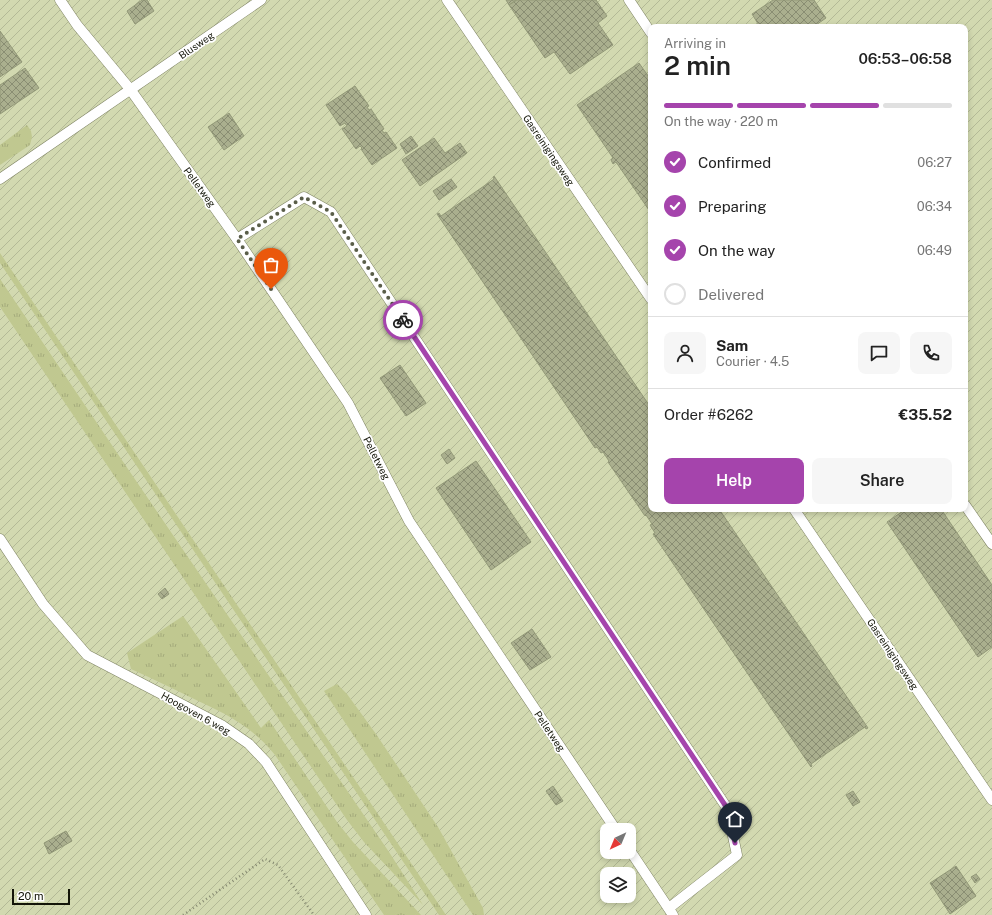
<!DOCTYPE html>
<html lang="en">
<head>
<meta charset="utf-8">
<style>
  :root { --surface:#fff; --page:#f6f6f6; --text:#222; --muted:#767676; --line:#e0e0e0; --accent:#a544ac }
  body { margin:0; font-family:"Public Sans",sans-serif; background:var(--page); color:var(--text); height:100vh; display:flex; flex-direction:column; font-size:15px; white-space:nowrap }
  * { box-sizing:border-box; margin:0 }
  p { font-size:13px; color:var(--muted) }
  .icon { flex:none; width:22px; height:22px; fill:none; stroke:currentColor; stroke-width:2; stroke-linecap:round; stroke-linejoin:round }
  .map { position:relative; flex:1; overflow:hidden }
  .details { position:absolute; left:648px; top:24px; width:320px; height:488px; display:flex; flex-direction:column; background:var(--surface); border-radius:8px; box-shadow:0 2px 6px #0003 }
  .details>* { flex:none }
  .needle { width:26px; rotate:224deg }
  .tools { position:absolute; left:600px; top:823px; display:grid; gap:8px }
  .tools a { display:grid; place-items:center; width:36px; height:36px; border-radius:8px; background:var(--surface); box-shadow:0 2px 6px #0003; font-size:20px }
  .scale { position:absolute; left:12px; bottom:10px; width:58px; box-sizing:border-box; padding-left:4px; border:2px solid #131508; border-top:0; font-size:11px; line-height:14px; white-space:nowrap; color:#131508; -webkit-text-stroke:3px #fff; paint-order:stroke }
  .pin { position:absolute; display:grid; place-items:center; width:34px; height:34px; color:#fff; margin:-41px -17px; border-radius:50% 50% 50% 0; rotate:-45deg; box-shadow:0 0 4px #0007 }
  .pin .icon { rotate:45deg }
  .courier { position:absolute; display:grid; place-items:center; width:40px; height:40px; margin:-20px; border:3px solid #a544ac; border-radius:50%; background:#fff; color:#222; box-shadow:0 1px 5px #0007 }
  .summary em { font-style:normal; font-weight:600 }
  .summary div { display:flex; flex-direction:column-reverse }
  .summary { display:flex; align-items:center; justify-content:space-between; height:68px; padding:0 16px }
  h1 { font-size:26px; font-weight:600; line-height:30px }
  .bar { display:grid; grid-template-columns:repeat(4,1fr); gap:6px 4px; align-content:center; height:48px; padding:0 16px }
  .bar i { height:5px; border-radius:3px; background:var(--line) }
  .bar .on { background:var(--accent) }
  .bar p { grid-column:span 4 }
  .line { display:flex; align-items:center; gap:10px; padding:0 16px; border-top:1px solid var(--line) }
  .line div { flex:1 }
  .round { display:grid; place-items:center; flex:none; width:42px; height:42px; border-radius:8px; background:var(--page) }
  ol { padding:0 16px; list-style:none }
  li { display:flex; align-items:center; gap:12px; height:44px }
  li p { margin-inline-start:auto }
  li .icon { padding:4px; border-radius:50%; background:var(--accent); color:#fff; stroke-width:4 }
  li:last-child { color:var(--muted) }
  li i { width:22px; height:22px; border:2px solid var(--line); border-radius:50% }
  .cta { display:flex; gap:8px; margin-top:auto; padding:8px 16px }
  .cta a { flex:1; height:46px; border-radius:8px; background:var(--accent); color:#fff; font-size:16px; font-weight:600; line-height:46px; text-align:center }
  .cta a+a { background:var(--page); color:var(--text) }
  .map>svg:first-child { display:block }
  .industrial { fill:url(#industrial-furrows); fill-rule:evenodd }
  .grass { fill:url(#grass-tufts) }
  .building { fill:url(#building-cross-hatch); stroke:#939978 }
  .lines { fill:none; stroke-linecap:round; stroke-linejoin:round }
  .lane-casing { stroke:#808565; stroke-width:11 }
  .path { stroke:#858970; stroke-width:2.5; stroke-dasharray:1 3; stroke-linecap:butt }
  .lane { stroke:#fff; stroke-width:10 }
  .done { stroke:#5a5e49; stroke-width:4; stroke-dasharray:0 7.2 }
  .route { stroke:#a544ac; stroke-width:5 }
  .labels { text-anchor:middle; stroke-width:3.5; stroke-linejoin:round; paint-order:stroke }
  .street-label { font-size:10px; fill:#131508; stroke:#fff }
</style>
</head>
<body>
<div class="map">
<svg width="992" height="915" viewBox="0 0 992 915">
  <defs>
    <pattern id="industrial-furrows" width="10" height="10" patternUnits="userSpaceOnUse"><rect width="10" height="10" fill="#d2d9b0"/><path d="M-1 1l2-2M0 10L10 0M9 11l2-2" fill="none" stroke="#b3b996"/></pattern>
    <pattern id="grass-tufts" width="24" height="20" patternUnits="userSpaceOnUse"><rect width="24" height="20" fill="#c0c890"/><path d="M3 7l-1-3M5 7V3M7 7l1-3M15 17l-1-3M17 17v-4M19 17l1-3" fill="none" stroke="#a4ab7b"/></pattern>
    <pattern id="building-cross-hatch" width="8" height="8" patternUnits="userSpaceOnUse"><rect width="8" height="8" fill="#aaaf8e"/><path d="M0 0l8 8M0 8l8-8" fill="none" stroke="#898d72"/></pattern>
  </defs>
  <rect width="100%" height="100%" fill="#dfe5c2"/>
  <path class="industrial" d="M 0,0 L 992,0 L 992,915 L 0,915 ZM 651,27 L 965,27 L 965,509 L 651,509 ZM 607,830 L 629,830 L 629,852 L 607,852 ZM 607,874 L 629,874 L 629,896 L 607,896 Z"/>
  <g class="grass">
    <path d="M 27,125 L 31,131 L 32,137 L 30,145 L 0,165 L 0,145 Z"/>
    <path d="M 0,253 L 446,915 L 439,915 L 0,263 Z"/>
    <path d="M 0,279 L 130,472 L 389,852 L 423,905 L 364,842 L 347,820 L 0,307 Z"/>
    <path d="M 183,616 L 261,728 L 269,720 L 337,822 L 353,842 L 421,915 L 384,915 L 275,755 C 251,725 224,713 190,697 C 170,687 151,678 131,669 L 127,653 Z"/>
    <path d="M 337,684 L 347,694 L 376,734 L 438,827 L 483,908 L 484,915 L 473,915 L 324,691 Z"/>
  </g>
  <g class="building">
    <path d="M 142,0 L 147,0 L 154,11 L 135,24 L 127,11 Z"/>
    <path d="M 506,0 L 516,0 L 509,5 Z"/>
    <path d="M 517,0 L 596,0 L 607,16 L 598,23 L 613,45 L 570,74 L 554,52 L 545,58 L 509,5 Z"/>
    <path d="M 773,0 L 814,0 L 826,18 L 813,27 L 760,27 L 752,14 Z"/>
    <path d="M 0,31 L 22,62 L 0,77 Z"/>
    <path d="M 639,63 L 651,80 L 651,213 L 616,162 L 613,164 L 611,160 L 613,158 L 577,105 Z"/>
    <path d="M 25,68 L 39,88 L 0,114 L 0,85 Z"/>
    <path d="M 355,86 L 369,106 L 367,107 L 369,110 L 371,109 L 384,129 L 382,130 L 384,133 L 386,132 L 397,148 L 372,165 L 361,149 L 362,148 L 360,146 L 356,149 L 342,129 L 347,126 L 345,123 L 340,126 L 326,105 Z"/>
    <path d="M 229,113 L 244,136 L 224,150 L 208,127 Z"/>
    <path d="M 411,136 L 418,146 L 406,154 L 400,144 Z"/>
    <path d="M 434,138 L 445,153 L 460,143 L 467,153 L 420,186 L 402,160 Z"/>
    <path d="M 494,176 L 651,408 L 651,413 L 647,415 L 651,421 L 651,509 L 719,509 L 868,728 L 866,729 L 865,727 L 811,764 L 812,766 L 811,767 L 653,534 L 655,533 L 650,525 L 652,524 L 646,515 L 645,516 L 608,462 L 609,461 L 603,452 L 601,453 L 597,447 L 595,448 L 437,214 L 439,213 L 441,216 L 494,179 L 493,177 Z"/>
    <path d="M 451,179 L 457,187 L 439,200 L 433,191 Z"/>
    <path d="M 400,365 L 426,403 L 406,416 L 380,378 Z"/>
    <path d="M 449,449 L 455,458 L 447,464 L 441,455 Z"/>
    <path d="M 476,461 L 531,542 L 491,570 L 436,488 Z"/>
    <path d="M 906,509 L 941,509 L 992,585 L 992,647 L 978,657 L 887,522 Z"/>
    <path d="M 165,588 L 169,594 L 162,599 L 158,594 Z"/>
    <path d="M 532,629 L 551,657 L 530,670 L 511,643 Z"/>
    <path d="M 553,786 L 563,801 L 556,805 L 546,791 Z"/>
    <path d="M 853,791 L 860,802 L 853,806 L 846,795 Z"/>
    <path d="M 66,831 L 72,841 L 49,854 L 44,843 Z"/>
    <path d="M 956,866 L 976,896 L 950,914 L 930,883 Z"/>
    <path d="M 976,874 L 980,879 L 975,883 L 971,877 Z"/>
  </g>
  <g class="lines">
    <defs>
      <g id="lane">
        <path d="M 60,0 L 77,25 L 130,89 L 237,239 L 348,403 L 409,521 L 616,830"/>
        <path d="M 447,0 L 651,299"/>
        <path d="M 629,0 L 651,33"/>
        <path d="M 0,179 L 261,0"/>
        <path d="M 237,239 L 304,197 L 331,212 L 727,808 L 737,855 L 669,908"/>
        <path d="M 965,505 L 992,544"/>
        <path d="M 794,509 L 992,800"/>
        <path d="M 0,539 L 43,604 L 87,655 L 223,726 L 249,744 L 266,762 L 366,915"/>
        <path d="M 629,849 L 673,915"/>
      </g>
    </defs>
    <use href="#lane" class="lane-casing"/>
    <path class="path" d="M 183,915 L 265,859 L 278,865 L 314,915"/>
    <use href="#lane" class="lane"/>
  </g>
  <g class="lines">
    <path class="done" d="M 271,289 L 237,239 L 304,197 L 331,212 L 403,320"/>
    <path class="route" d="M 403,320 L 727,808 L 735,843"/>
  </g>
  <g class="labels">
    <g class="street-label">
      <text transform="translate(196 45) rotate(-34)" y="4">Blusweg</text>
      <text transform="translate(549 150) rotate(56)" y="4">Gasreinigingsweg</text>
      <text transform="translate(200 187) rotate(54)" y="4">Pelletweg</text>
      <text transform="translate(377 458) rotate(63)" y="4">Pelletweg</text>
      <text transform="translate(893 654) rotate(56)" y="4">Gasreinigingsweg</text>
      <text transform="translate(196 713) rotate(29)" y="4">Hoogoven 6 weg</text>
      <text transform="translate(550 731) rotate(56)" y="4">Pelletweg</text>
    </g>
  </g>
</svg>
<div class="tools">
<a><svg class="needle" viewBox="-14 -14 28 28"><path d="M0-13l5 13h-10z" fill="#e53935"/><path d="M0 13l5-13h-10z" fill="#767676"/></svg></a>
<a><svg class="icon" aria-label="layers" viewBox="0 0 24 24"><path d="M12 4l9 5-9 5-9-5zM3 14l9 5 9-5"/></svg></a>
</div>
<div class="scale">20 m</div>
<div class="pin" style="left:271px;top:289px;background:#ea580c"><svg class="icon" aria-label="bag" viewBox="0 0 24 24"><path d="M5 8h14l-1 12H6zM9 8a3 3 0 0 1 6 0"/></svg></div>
<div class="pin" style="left:735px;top:843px;background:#1f2937"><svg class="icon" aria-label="home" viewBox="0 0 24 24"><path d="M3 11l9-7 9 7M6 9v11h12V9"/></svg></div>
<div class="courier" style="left:403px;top:320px"><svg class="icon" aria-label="bike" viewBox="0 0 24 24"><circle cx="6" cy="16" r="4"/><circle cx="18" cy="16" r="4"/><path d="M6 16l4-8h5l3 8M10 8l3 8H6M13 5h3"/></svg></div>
<section class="details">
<div class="summary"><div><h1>2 min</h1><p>Arriving in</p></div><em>06:53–06:58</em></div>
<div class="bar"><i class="on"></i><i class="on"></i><i class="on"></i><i></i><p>On the way · 220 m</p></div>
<ol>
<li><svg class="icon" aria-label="check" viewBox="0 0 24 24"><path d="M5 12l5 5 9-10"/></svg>Confirmed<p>06:27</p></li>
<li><svg class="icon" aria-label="check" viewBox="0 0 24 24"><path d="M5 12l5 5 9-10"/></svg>Preparing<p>06:34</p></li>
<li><svg class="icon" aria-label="check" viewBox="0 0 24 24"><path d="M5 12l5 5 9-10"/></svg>On the way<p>06:49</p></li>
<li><i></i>Delivered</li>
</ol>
<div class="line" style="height:72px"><a class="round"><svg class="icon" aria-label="person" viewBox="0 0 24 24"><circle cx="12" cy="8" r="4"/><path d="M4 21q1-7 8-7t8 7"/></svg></a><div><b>Sam</b><p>Courier · 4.5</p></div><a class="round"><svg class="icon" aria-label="chat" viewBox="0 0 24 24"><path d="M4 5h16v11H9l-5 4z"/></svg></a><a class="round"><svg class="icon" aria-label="phone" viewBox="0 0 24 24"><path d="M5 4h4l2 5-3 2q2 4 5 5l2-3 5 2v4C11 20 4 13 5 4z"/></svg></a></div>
<div class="line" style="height:52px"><div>Order #6262</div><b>€35.52</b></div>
<div class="cta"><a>Help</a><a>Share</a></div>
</section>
</div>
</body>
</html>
